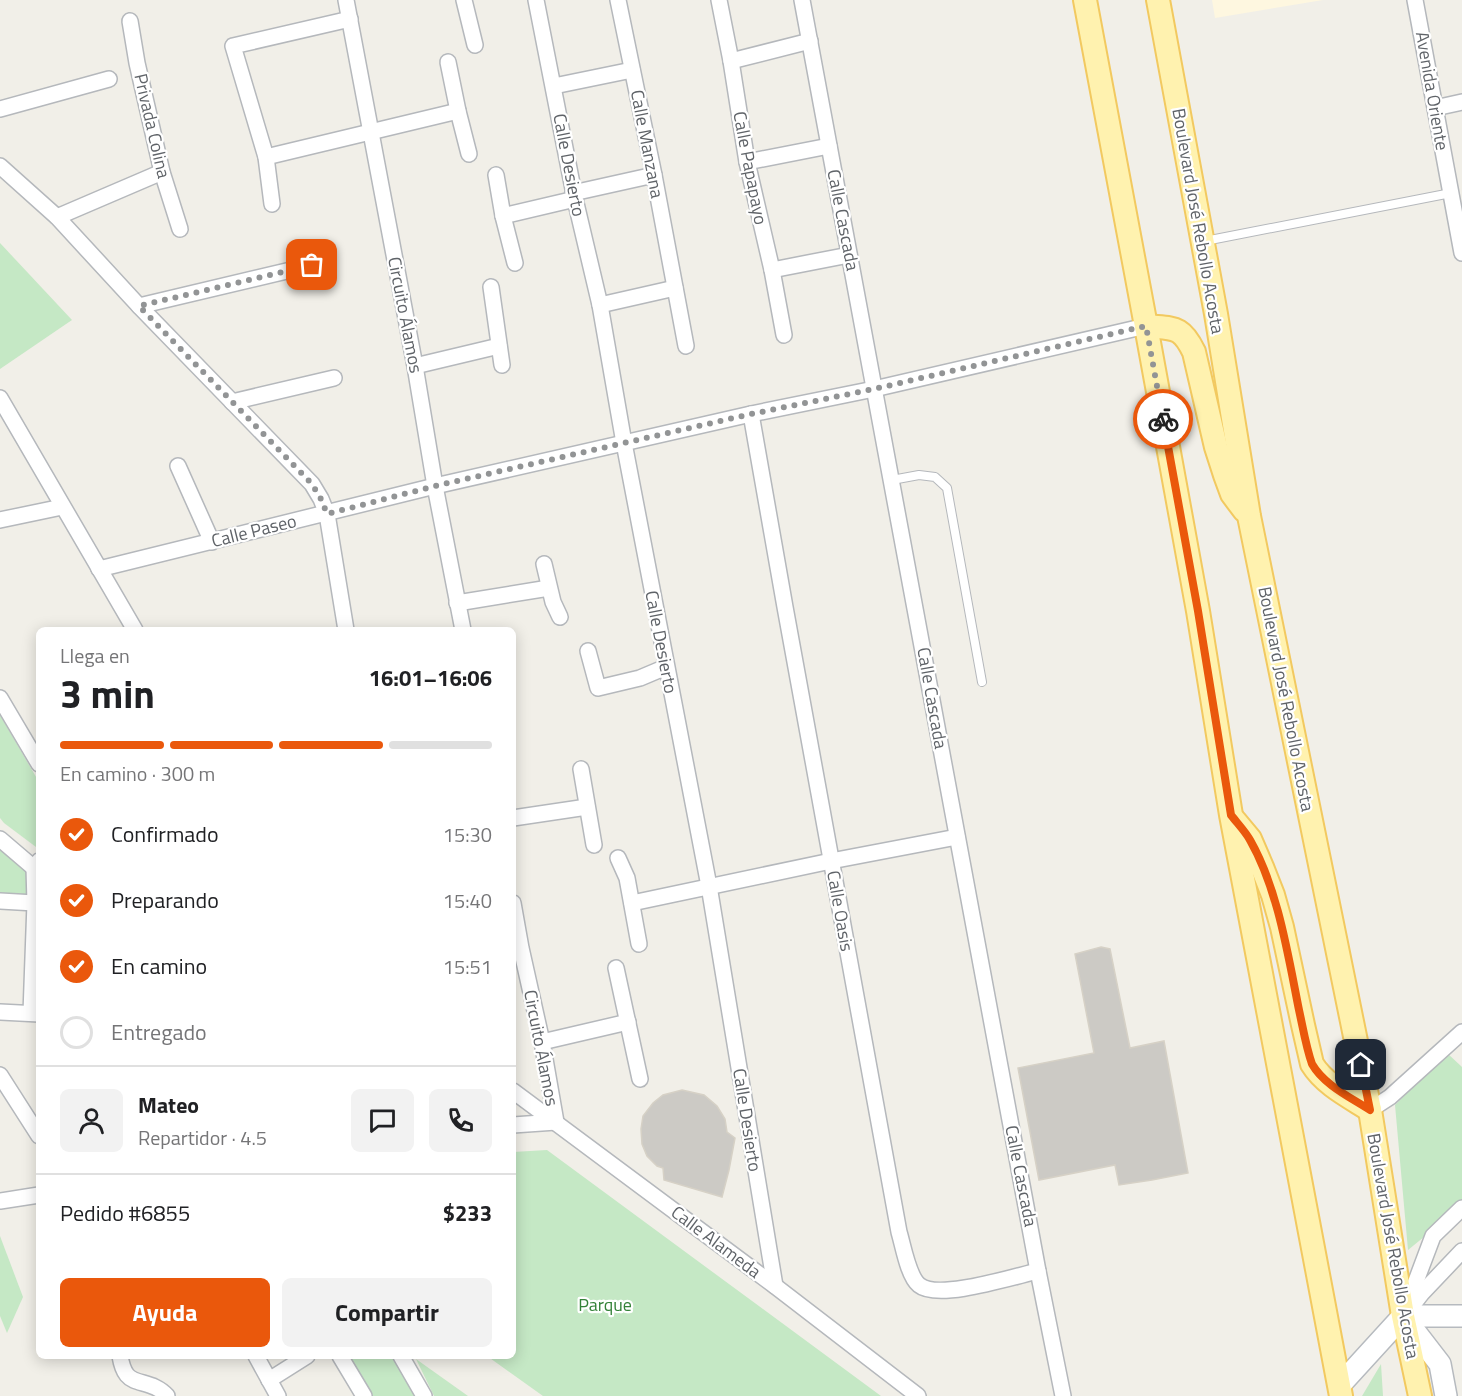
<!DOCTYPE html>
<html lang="es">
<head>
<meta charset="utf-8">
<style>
  :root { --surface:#fff; --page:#f2f2f2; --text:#202124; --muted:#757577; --line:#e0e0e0; --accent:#ea580c }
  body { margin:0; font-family:"Titillium Web",sans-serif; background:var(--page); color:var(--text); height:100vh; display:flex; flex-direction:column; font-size:22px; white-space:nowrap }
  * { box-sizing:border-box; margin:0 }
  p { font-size:20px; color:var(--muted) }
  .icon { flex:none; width:33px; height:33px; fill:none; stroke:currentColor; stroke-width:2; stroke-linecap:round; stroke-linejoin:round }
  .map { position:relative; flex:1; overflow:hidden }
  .panel { position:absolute; left:36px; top:627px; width:480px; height:732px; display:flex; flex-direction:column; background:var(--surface); border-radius:9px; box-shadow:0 3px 15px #0003 }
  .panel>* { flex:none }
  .pin { position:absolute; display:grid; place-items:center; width:51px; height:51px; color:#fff; margin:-26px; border-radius:12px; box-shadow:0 3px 9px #0006 }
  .courier { position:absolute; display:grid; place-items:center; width:60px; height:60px; margin:-30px; border:4px solid #ea580c; border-radius:50%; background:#fff; color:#222; box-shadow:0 2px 8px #0007 }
  .head em { font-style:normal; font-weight:700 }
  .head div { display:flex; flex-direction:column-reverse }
  .head { display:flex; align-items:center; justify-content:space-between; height:102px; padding:0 24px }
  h1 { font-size:39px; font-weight:700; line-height:45px }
  .bar { display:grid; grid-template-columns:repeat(4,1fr); gap:9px 6px; align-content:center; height:72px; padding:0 24px }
  .bar i { height:8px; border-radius:4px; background:var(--line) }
  .bar .current { background:var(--accent) }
  .bar p { grid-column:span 4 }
  .line { display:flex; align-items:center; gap:15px; padding:0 24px; border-top:2px solid var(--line) }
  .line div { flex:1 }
  .round { display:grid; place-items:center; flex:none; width:63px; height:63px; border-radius:9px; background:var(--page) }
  ol { padding:0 24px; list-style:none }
  li { display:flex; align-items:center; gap:18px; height:66px }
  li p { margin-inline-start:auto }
  li .icon { padding:6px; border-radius:50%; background:var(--accent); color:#fff; stroke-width:4 }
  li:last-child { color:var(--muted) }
  li i { width:33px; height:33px; border:3px solid var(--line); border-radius:50% }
  .action { display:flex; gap:12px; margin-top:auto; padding:12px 24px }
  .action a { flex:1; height:69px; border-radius:9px; background:var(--accent); color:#fff; font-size:24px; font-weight:700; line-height:69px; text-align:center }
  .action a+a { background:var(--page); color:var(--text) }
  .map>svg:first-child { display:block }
  .commercial { fill:#fef7e0 }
  .green { fill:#c5e8c5 }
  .building { fill:#cccac5; stroke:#d6d1c6; stroke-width:1.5 }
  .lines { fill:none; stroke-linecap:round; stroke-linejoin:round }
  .lane-casing { stroke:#b5b8bc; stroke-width:10 }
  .street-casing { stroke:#b5b8bc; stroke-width:18 }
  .secondary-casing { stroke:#b6babf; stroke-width:24 }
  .primary-casing { stroke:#f2c960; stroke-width:26 }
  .lane { stroke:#fff; stroke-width:8 }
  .street { stroke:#fff; stroke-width:15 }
  .secondary { stroke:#fff; stroke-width:21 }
  .primary { stroke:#fff2af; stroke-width:22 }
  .done { stroke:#929495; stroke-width:6; stroke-dasharray:0 10.8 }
  .route { stroke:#ea580c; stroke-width:8 }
  .labels { text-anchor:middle; stroke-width:4.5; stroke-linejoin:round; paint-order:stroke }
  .street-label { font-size:18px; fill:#5f6368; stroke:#fff }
  .park-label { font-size:18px; fill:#348238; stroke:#fff }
</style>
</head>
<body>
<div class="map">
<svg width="1462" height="1396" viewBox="0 0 1462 1396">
  <rect width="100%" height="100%" fill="#f1efe8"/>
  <path class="commercial" d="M 1212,0 L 1323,0 L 1215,18 Z"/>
  <g class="green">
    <path d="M 0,243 L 72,320 L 0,369 Z"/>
    <path d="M 0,715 L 39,782 L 39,844 L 36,847 L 4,823 L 0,818 Z"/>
    <path d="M 0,845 L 30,869 L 29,896 L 0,894 Z"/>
    <path d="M 1447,1053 L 1462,1067 L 1462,1201 L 1430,1232 L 1408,1250 L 1395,1105 Z"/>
    <path d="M 547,1150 L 881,1396 L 543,1396 L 487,1356 L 513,1356 L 513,1152 Z"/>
    <path d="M 0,1236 L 23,1297 L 7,1333 L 0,1316 Z"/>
    <path d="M 344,1356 L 398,1356 L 422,1396 L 368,1396 Z"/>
    <path d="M 416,1359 L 468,1396 L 434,1396 Z"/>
    <path d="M 1381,1364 L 1383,1396 L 1362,1396 Z"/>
  </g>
  <g class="building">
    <path d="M 1101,947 L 1110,949 L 1130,1048 L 1164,1041 L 1188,1173 L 1152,1180 L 1119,1185 L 1115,1165 L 1039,1180 L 1018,1068 L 1094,1053 L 1075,954 Z"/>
    <path d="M 682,1090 L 704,1095 L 717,1106 L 725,1119 L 727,1132 L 735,1138 L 729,1170 L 722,1197 L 664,1180 L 663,1168 L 657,1166 L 647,1156 L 642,1144 L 641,1129 L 643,1116 L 653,1103 L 663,1095 Z"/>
  </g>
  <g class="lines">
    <defs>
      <g id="lane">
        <path d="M 1205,241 L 1451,193"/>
        <path d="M 892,480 L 919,475 L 935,477 L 947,488 L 982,682"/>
      </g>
      <g id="street">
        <path d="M 346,0 L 415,366 L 435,486 L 463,630"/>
        <path d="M 464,0 L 475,45"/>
        <path d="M 536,0 L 575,199 L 600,305 L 624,443 L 709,886 L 775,1286"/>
        <path d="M 618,0 L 654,175 L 686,346"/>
        <path d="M 719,0 L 731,61 L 747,162 L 772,270 L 784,335"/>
        <path d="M 802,0 L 1038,1271 L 1063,1396"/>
        <path d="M 1415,0 L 1462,253"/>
        <path d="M 130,21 L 137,63 L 162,172 L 180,229"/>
        <path d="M 731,61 L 810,41"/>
        <path d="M 448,62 L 458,111 L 469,154"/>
        <path d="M 554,86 L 632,70"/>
        <path d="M 1435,108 L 1462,102"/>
        <path d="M 0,109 L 109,79"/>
        <path d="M 266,157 L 458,111"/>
        <path d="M 747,162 L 829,146"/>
        <path d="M 0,166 L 57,217 L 139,306 L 312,484 L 321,499 L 327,514 L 346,630"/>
        <path d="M 496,175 L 503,216 L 515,263"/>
        <path d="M 573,193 L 654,175"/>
        <path d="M 272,204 L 266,157 L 233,46 L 350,19"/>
        <path d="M 503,216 L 575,199"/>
        <path d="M 57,217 L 162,172"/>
        <path d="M 772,270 L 849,255"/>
        <path d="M 491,287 L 502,365"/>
        <path d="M 600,305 L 675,288"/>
        <path d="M 139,306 L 312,265"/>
        <path d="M 415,366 L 499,346"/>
        <path d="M 0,398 L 135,630"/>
        <path d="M 232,402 L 334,378"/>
        <path d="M 751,414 L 785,607 L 899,1232 C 903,1245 908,1276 919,1285 C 938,1301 1015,1276 1038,1271"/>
        <path d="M 178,466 L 212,542"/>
        <path d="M 0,520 L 62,507"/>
        <path d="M 544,564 L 553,602 L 560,617"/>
        <path d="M 99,569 L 435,486 L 751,414 L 874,389 L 1146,326"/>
        <path d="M 457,603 L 549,588"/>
        <path d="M 588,651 L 598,688 L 640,678 L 666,667"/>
        <path d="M 0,698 L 39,764"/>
        <path d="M 581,769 L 594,845"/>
        <path d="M 513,818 L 587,807"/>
        <path d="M 0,839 L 34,868"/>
        <path d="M 618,858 L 627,878 L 639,944"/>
        <path d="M 0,901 L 35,903 L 39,902"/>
        <path d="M 513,903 L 521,948 L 542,1042 L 556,1122 L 513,1125"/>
        <path d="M 632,903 L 831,861 L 957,837"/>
        <path d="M 616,968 L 640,1079"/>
        <path d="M 0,1012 L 39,1014"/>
        <path d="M 31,1013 L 35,903 L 34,868 L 39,861"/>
        <path d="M 542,1042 L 628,1022"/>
        <path d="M 0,1075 L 39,1136"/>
        <path d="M 513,1091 L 775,1286 L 918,1396"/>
        <path d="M 1370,1110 L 1390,1097 L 1462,1032"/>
        <path d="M 0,1201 L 39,1195"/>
        <path d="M 1411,1307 L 1422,1293 L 1462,1251"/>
        <path d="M 1404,1313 L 1433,1236 L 1462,1208"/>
        <path d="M 120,1356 C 121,1362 123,1370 127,1375 C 135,1385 154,1381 167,1396"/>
        <path d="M 256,1356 L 278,1396"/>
        <path d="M 340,1356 L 364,1396"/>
        <path d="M 401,1356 L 424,1396"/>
        <path d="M 269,1380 L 307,1356"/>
      </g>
      <g id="secondary">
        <path d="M 1403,1316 L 1440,1364 L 1446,1396"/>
        <path d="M 1340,1385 L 1403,1316 L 1462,1316"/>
      </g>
      <g id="primary">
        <path d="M 1085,0 L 1146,326 L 1198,611 L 1231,815 L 1341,1396"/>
        <path d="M 1158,0 L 1216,314 L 1249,516 L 1370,1110 L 1403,1316 L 1420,1396"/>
        <path d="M 1146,326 C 1174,329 1181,325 1194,352 L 1216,447 L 1225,475 L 1232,494 L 1244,510"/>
        <path d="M 1235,821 L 1250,839 L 1262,867 L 1273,895 L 1282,927 L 1303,1025 L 1312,1064 C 1325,1085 1350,1097 1370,1110"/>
      </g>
    </defs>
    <use href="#lane" class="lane-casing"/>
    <use href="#street" class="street-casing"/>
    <use href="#secondary" class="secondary-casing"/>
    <use href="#primary" class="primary-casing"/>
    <use href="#lane" class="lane"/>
    <use href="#street" class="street"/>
    <use href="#secondary" class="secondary"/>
    <use href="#primary" class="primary"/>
  </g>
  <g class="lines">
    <path class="done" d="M 312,265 L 139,306 L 312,484 L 321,499 L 327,514 L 435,486 L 624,443 L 751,414 L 874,389 L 1146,326 L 1163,419"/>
    <path class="route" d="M 1163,419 L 1198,611 L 1231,815 C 1237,823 1245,831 1250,840 C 1278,889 1288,955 1299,1010 C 1303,1028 1306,1047 1312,1064 C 1324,1085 1350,1097 1370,1110 L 1361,1065"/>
  </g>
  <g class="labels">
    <g class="street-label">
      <text transform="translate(1432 91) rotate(80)" y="6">Avenida Oriente</text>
      <text transform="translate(152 126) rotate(77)" y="6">Privada Colina</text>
      <text transform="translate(647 144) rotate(79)" y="6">Calle Manzana</text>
      <text transform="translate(569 165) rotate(79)" y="6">Calle Desierto</text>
      <text transform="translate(750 168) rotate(79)" y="6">Calle Papapayo</text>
      <text transform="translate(843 220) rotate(79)" y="6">Calle Cascada</text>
      <text transform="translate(1198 221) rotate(80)" y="6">Boulevard José Rebollo Acosta</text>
      <text transform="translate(405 315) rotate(79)" y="6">Circuito Álamos</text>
      <text transform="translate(254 531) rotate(-14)" y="6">Calle Paseo</text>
      <text transform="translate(661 642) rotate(79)" y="6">Calle Desierto</text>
      <text transform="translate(932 698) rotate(80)" y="6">Calle Cascada</text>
      <text transform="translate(1286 699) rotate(79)" y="6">Boulevard José Rebollo Acosta</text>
      <text transform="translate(840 911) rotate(80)" y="6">Calle Oasis</text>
      <text transform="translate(541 1048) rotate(79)" y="6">Circuito Álamos</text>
      <text transform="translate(747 1120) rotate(81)" y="6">Calle Desierto</text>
      <text transform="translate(1021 1176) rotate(79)" y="6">Calle Cascada</text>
      <text transform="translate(716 1242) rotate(37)" y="6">Calle Alameda</text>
      <text transform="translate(1393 1246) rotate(80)" y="6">Boulevard José Rebollo Acosta</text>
    </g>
    <g class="park-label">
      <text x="605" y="1311">Parque</text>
    </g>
  </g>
</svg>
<div class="pin" style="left:312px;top:265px;background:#ea580c"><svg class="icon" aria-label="bag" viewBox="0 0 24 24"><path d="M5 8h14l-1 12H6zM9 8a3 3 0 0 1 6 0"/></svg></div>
<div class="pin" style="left:1361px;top:1065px;background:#1f2937"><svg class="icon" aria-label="home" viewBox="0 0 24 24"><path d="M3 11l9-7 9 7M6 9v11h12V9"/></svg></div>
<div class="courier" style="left:1163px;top:419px"><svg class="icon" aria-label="bike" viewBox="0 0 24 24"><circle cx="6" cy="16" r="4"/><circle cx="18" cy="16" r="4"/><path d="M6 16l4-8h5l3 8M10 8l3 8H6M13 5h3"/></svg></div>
<section class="panel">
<div class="head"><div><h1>3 min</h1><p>Llega en</p></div><em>16:01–16:06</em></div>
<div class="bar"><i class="current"></i><i class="current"></i><i class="current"></i><i></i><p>En camino · 300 m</p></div>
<ol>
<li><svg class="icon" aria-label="check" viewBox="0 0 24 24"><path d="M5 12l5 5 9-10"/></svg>Confirmado<p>15:30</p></li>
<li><svg class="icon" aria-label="check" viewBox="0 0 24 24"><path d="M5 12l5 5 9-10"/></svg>Preparando<p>15:40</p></li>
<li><svg class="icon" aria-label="check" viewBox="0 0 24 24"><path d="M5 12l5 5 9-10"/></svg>En camino<p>15:51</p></li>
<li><i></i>Entregado</li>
</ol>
<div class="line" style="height:108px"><a class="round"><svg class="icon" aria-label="person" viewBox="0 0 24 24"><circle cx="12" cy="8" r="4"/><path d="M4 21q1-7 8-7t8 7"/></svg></a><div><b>Mateo</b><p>Repartidor · 4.5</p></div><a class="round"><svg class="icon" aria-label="chat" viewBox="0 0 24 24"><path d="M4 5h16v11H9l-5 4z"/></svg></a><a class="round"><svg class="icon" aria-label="phone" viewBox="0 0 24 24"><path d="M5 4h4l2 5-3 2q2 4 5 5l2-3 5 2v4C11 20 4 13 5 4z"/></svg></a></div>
<div class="line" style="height:78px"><div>Pedido #6855</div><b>$233</b></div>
<div class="action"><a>Ayuda</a><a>Compartir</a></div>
</section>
</div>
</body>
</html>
